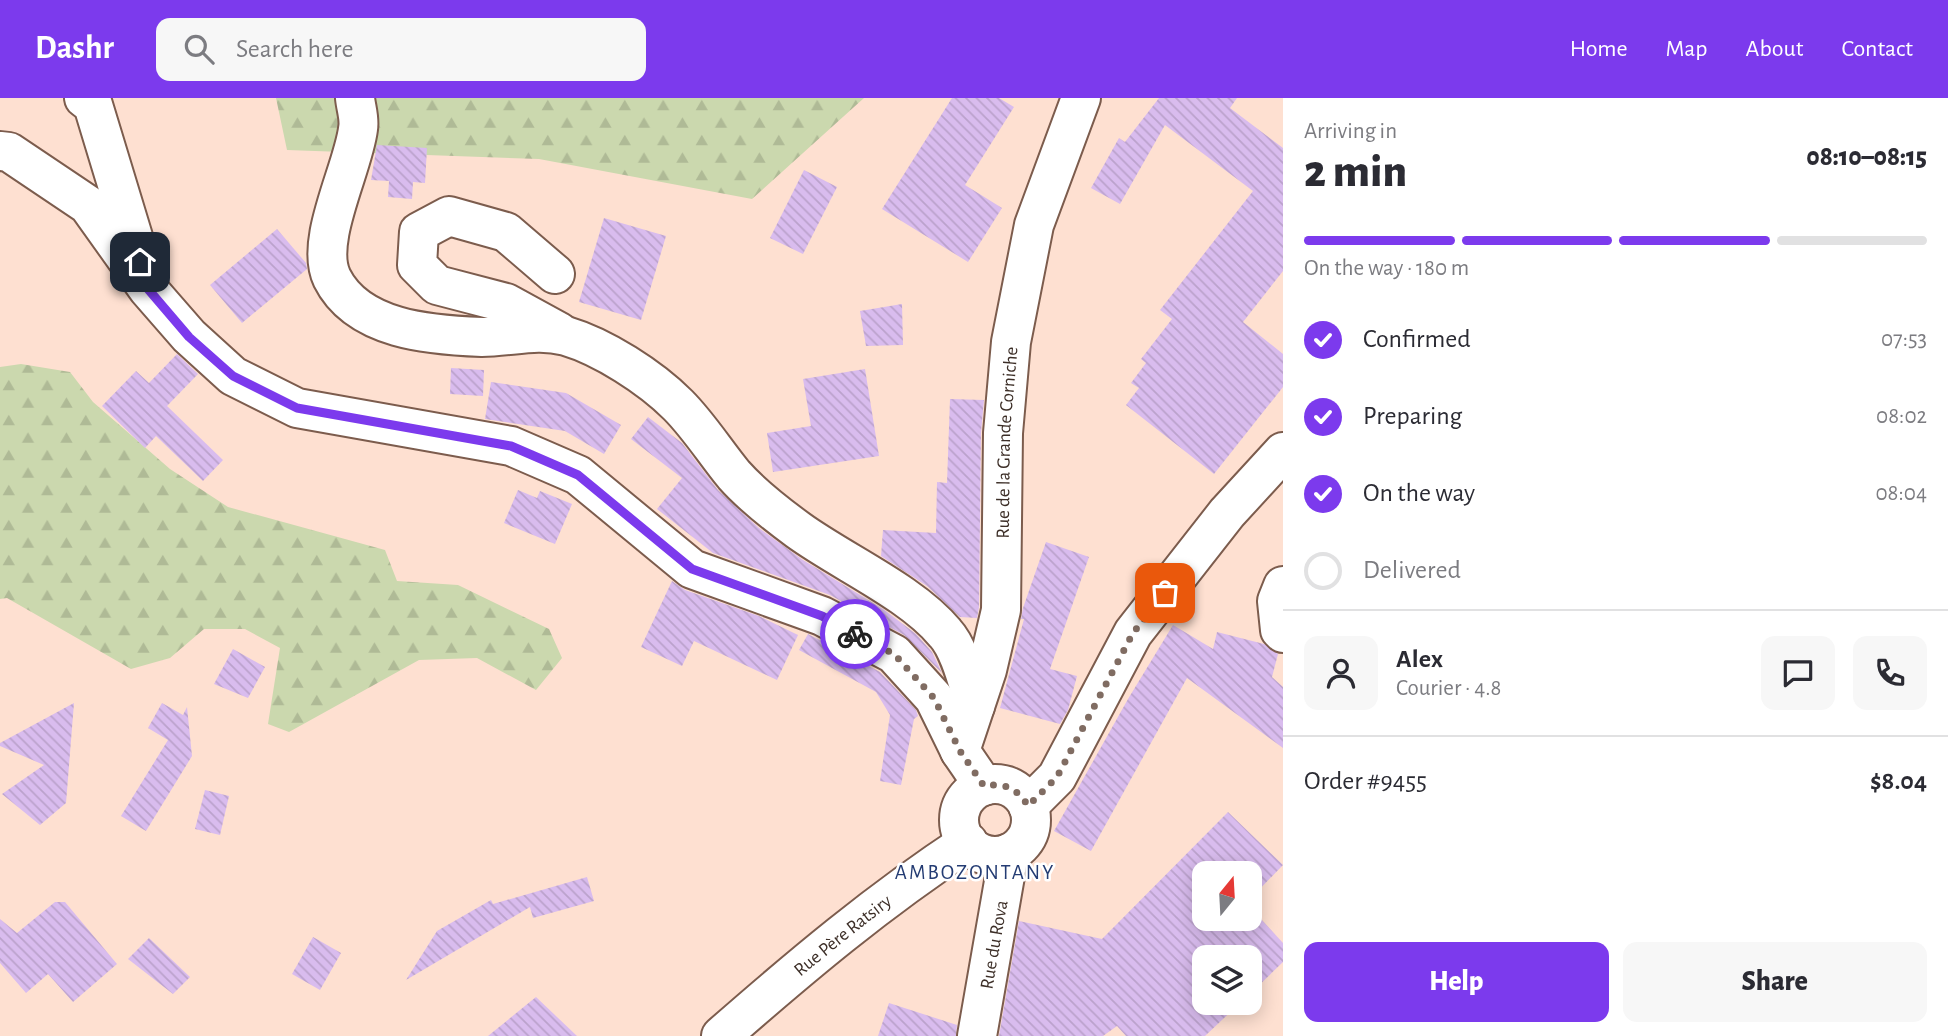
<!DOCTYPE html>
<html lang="en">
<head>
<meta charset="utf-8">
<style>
  :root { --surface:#fff; --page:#f7f7f7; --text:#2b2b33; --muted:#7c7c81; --line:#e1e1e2; --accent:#7c3aed }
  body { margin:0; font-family:"Alegreya Sans",sans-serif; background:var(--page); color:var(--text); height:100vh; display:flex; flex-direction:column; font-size:26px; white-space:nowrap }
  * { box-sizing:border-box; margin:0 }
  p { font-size:23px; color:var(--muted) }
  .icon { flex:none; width:38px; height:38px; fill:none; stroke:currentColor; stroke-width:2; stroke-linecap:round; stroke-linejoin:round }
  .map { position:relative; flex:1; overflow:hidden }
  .details { display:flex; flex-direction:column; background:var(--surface); width:665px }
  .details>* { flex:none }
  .needle { width:46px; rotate:18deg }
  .fabs { position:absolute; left:1192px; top:763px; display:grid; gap:14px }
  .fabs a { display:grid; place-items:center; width:70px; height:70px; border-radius:14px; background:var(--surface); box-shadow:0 4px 18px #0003; font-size:35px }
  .pin { position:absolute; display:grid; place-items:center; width:60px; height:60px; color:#fff; margin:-30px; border-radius:14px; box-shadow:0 4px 10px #0006 }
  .courier { position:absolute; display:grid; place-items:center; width:70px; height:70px; margin:-35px; border:5px solid #7c3aed; border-radius:50%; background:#fff; color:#222; box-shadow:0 2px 9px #0007 }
  .summary em { font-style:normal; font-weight:800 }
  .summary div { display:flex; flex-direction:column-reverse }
  .summary { display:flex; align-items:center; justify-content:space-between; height:119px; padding:0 21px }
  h1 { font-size:46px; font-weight:800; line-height:52px }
  .bar { display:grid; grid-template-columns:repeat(4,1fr); gap:10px 7px; align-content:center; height:84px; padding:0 21px }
  .bar i { height:9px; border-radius:5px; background:var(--line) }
  .bar .active { background:var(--accent) }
  .bar p { grid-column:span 4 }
  .line { display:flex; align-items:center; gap:18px; padding:0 21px; border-top:2px solid var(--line) }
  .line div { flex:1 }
  .round { display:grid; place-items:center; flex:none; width:74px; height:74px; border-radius:14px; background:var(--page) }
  ol { padding:0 21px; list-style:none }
  li { display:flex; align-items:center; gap:21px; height:77px }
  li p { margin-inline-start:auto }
  li .icon { padding:7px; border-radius:50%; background:var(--accent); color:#fff; stroke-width:4 }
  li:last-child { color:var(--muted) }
  li i { width:38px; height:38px; border:4px solid var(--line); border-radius:50% }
  .button { display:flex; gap:14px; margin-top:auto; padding:14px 21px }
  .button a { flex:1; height:80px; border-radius:14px; background:var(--accent); color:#fff; font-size:28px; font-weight:800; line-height:80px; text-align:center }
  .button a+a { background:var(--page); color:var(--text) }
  header { display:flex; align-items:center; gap:42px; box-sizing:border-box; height:98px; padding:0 35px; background:var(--accent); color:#fff }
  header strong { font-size:33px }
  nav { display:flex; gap:38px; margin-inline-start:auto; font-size:24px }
  .search { width:490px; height:63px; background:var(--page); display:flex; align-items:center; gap:18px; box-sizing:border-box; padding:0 24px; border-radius:14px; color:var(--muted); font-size:26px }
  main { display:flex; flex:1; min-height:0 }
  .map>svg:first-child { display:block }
  .forest { fill:url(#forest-firs) }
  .building { fill:url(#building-back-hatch) }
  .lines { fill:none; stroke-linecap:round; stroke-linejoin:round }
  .minor-casing { stroke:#7c5c4d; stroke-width:42 }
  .minor { stroke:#fff; stroke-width:38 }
  .done { stroke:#806c62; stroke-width:7; stroke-dasharray:0 12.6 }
  .route { stroke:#7c3aed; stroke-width:9 }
  .labels { text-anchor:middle; stroke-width:5; stroke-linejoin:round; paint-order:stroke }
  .street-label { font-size:19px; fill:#3c2e27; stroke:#fff }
  .neighbourhood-label { font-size:21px; letter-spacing:2px; fill:#243c73; stroke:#fff }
</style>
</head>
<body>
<header>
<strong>Dashr</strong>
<div class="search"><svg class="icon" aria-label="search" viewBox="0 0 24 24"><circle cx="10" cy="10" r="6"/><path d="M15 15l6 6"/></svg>Search here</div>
<nav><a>Home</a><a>Map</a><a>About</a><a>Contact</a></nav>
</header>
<main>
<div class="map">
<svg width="1283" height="938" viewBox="0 0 1283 938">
  <defs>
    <pattern id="forest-firs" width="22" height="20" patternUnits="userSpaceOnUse" patternTransform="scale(1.75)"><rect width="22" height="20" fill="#cbd8ae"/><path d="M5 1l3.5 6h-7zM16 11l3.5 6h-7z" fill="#afba96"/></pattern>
    <pattern id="building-back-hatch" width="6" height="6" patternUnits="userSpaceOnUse" patternTransform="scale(1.75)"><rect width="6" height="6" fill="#d9bcee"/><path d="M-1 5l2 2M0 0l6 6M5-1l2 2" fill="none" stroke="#bba2cc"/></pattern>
  </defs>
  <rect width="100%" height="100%" fill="#fee0d1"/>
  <g class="forest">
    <path d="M 276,0 L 864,0 L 752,101 L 539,61 L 287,52 Z"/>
    <path d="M 21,266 L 70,274 L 93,304 L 170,371 L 228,409 L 385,452 L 397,483 L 458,487 L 549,531 L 562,560 L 536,592 L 477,560 L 419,562 L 289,634 L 268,626 L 280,550 L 245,531 L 204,531 L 170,560 L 131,571 L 7,500 L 0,501 L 0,269 Z"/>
  </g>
  <g class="building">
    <path d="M 952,0 L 999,0 L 1014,9 L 965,87 L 1002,110 L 968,164 L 882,111 Z"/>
    <path d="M 1159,0 L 1237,0 L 1230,10 L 1283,50 L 1283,173 L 1243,224 L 1283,256 L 1283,289 L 1214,376 L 1126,307 L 1139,290 L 1131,285 L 1146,265 L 1141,261 L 1172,221 L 1160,212 L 1253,93 L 1165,27 L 1120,106 L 1091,90 L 1119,40 L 1125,44 Z"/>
    <path d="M 377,47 L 427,50 L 425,85 L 413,84 L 412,101 L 388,99 L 389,83 L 371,82 Z"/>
    <path d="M 804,72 L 837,89 L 803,156 L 770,140 Z"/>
    <path d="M 604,120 L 666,138 L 641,222 L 579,204 Z"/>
    <path d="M 277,131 L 306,165 L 307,171 L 242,225 L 210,187 Z"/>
    <path d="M 902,206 L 903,247 L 866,248 L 860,213 Z"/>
    <path d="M 177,256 L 198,276 L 167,308 L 223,362 L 203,383 L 156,338 L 145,350 L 102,308 L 136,273 L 149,285 Z"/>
    <path d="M 451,270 L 484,272 L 483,298 L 450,296 Z"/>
    <path d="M 865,271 L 879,358 L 773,374 L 767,335 L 811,328 L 803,281 Z"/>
    <path d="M 491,284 L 566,295 L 621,327 L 604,356 L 565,333 L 485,321 Z"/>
    <path d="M 950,301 L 984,302 L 981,335 L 979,509 L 977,520 L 960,519 L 927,488 L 881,458 L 883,432 L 936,435 L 937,384 L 947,385 Z"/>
    <path d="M 648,319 L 682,345 L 718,392 L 759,430 L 803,462 L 883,511 L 916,536 L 932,554 L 942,575 L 904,537 L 830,497 L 713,455 L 657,411 L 682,380 L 631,341 Z"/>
    <path d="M 518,392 L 537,400 L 540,393 L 572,406 L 555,446 L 504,425 Z"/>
    <path d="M 1046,444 L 1089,459 L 1050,571 L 1077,578 L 1068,612 L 1060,626 L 1000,610 L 1024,521 L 1021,521 L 1023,510 Z"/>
    <path d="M 672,483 L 685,492 L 759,518 L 798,537 L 777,582 L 694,543 L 682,568 L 641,549 Z"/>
    <path d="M 1173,527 L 1213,551 L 1217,534 L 1264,546 L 1278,556 L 1272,579 L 1283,589 L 1283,650 L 1187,580 L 1091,753 L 1054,733 L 1128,601 Z"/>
    <path d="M 808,536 L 880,574 L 916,612 L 918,618 L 914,621 L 901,687 L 880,683 L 890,617 L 876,594 L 799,552 Z"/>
    <path d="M 233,551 L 265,569 L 248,600 L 214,586 Z"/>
    <path d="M 74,605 L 66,705 L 40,727 L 2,696 L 44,667 L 0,648 L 0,645 Z"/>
    <path d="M 162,605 L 183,617 L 187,609 L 192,658 L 146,733 L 121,718 L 168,642 L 148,630 Z"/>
    <path d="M 205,692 L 229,698 L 220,737 L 195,731 Z"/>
    <path d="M 1228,714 L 1283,767 L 1250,801 L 1250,775 L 1204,775 L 1204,821 L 1250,821 L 1250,809 L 1283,845 L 1283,864 L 1250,896 L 1250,859 L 1204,859 L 1204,905 L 1240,905 L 1205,938 L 1126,938 L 1117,928 L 1103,938 L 999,938 L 1019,823 L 1102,841 Z"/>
    <path d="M 587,779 L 594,803 L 533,820 L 530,809 L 406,882 L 437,833 L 491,802 L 493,806 Z"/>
    <path d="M 55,804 L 65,804 L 117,866 L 73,904 L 48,876 L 26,895 L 0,865 L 0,821 L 17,835 Z"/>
    <path d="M 313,839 L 341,855 L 320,892 L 292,876 Z"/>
    <path d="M 149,840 L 190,879 L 173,896 L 128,861 Z"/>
    <path d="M 536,899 L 577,938 L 488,938 Z"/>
    <path d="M 889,905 L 957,927 L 956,938 L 878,938 Z"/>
  </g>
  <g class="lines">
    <defs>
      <g id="minor">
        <path d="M 84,0 L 93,7 L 140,162"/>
        <path d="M 355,0 C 356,10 360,21 358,31 C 353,71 314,143 332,180 C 358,232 430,237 482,239 C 511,239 537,230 566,238 C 603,249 650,279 678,307 C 699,328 715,354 734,377 C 749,394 779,418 798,432 C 842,464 911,494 945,535 C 960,551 968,587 975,608"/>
        <path d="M 0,53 L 9,54 L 88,107 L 148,191 L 189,238 L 233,278 L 297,310 L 511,348 L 578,377 L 692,471 L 822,518 L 894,556 L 934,600 L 960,653"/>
        <path d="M 555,176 L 506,134 L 449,118 L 419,134 L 417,167 L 437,187 L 506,205 L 559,234"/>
        <path d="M 1283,488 L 1277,503 L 1280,532 L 1283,535"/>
        <circle cx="995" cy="722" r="36"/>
        <path id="s1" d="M 984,688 L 960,653 L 987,572 L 1001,512 L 1003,335 L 1011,244 L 1034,127 L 1081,0"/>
        <path d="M 1028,708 L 1057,679 L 1133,535 L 1227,415 L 1283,354"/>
        <path id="s2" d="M 721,938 C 801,868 878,803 968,744"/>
        <path id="s3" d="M 977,938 L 1009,755"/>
      </g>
    </defs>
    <use href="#minor" class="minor-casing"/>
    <use href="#minor" class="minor"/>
  </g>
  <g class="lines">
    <path class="done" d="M 855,536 L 894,556 L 934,600 L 960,653 L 984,688 C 1004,684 1018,691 1028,708 L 1057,679 L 1133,535 L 1165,495"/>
    <path class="route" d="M 140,164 L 148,191 L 189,239 L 233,278 L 297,310 L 511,348 L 578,377 L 692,471 L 822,518 L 855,536"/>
  </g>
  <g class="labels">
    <g class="street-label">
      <text dy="7" stroke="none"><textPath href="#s1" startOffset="357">Rue de la Grande Corniche</textPath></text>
      <text dy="7" stroke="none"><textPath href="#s2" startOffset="158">Rue Père Ratsiry</textPath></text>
      <text dy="7" stroke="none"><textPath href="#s3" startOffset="93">Rue du Rova</textPath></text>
    </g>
    <g class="neighbourhood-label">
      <text x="975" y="781">AMBOZONTANY</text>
    </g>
  </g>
</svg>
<div class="fabs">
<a><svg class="needle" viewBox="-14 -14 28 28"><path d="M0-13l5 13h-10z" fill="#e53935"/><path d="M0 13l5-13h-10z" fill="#7c7c81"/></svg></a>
<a><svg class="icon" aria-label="layers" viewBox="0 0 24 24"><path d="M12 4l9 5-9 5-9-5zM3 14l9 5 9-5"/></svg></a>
</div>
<div class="pin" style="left:1165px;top:495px;background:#ea580c"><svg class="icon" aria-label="bag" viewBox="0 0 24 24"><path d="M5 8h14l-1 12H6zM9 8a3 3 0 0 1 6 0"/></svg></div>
<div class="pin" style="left:140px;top:164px;background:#1f2937"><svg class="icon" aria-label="home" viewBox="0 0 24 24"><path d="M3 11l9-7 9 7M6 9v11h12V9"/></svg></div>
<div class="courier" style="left:855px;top:536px"><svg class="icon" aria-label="bike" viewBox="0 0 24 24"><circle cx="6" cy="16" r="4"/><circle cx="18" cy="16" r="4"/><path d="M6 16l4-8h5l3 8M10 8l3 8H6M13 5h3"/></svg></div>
</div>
<section class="details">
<div class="summary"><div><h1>2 min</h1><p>Arriving in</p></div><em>08:10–08:15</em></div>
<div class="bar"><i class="active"></i><i class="active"></i><i class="active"></i><i></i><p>On the way · 180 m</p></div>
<ol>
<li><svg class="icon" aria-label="check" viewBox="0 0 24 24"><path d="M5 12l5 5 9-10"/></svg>Confirmed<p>07:53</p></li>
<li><svg class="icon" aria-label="check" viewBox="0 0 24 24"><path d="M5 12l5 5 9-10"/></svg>Preparing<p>08:02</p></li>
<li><svg class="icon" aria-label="check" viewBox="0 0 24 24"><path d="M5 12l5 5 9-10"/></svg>On the way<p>08:04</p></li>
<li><i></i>Delivered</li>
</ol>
<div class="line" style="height:126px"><a class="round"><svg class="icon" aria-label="person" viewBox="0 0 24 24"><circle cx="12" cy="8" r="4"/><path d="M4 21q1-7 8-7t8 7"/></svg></a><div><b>Alex</b><p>Courier · 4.8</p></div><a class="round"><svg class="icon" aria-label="chat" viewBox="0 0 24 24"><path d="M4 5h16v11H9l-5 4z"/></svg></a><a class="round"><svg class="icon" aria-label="phone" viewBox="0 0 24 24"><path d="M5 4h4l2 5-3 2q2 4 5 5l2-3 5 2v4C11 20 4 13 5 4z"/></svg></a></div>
<div class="line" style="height:91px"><div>Order #9455</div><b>$8.04</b></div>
<div class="button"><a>Help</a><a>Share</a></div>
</section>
</main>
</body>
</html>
